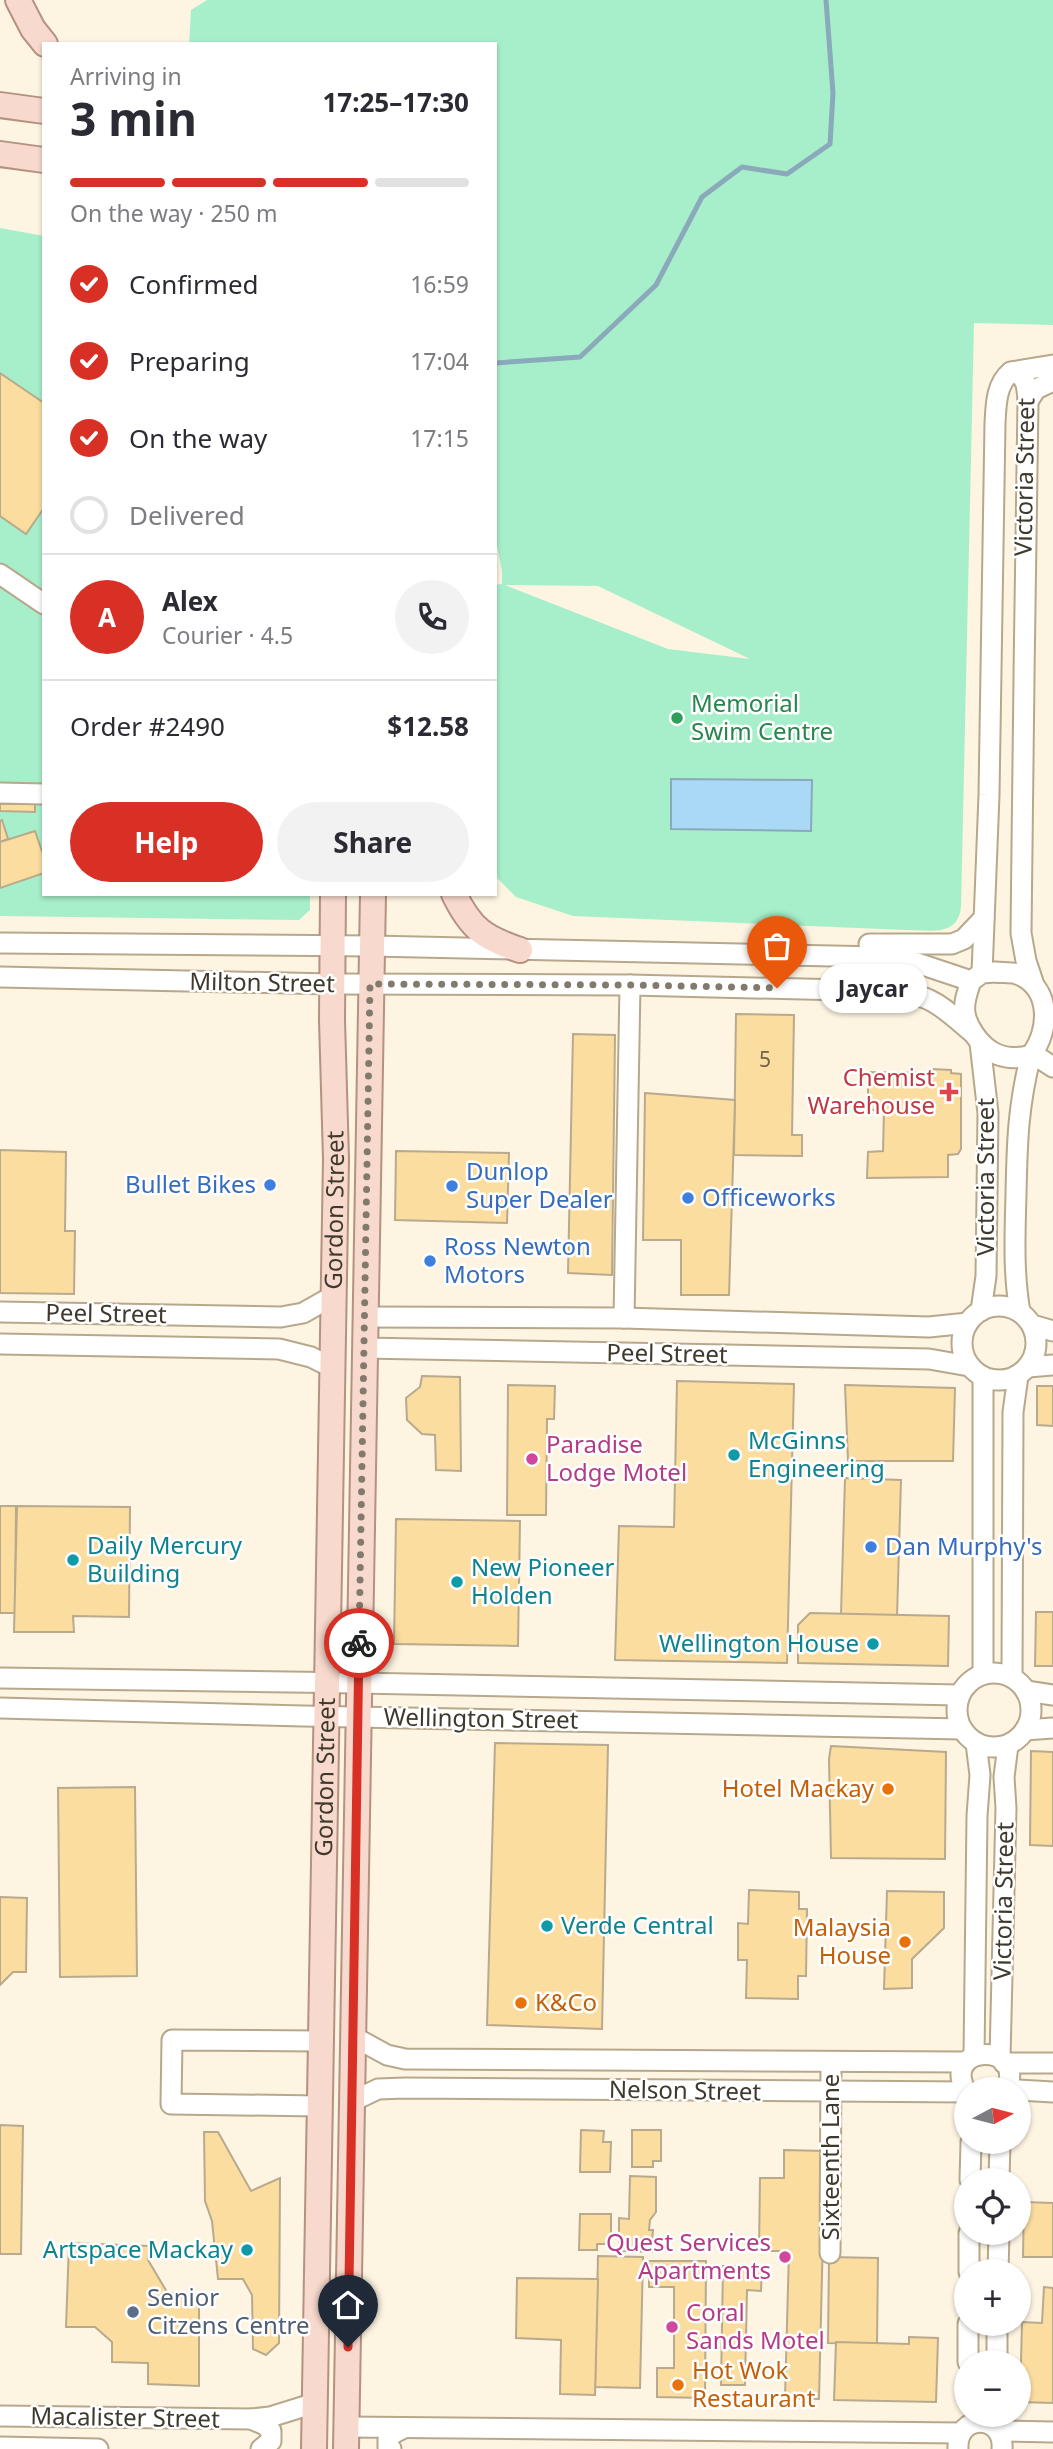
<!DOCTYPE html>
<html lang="en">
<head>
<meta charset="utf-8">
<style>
  :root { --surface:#fff; --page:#f2f2f3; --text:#2b2b33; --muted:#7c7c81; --line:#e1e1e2; --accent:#d93025 }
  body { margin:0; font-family:"Noto Sans",sans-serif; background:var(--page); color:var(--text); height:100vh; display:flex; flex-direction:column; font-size:26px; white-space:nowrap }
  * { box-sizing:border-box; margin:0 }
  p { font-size:23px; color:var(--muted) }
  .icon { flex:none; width:38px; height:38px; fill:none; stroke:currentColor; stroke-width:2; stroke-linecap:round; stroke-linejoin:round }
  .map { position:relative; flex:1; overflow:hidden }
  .details { position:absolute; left:42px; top:42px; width:455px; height:854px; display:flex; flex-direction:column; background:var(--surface); border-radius:0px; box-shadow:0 2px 5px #0004 }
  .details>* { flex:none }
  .needle { width:46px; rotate:83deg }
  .fabs { position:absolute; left:954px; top:2077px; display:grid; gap:14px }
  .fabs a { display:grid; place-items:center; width:77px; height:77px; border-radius:50%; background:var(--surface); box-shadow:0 2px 5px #0004; font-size:35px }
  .pin { position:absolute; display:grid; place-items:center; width:60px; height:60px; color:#fff; margin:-72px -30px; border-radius:50% 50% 50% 0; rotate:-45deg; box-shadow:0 0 7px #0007 }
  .pin .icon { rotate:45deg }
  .courier { position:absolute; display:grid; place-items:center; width:70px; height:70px; margin:-35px; border:5px solid #d93025; border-radius:50%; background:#fff; color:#222; box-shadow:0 2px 9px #0007 }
  .bubble { position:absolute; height:49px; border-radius:24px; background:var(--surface); box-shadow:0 2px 5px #0004; font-size:23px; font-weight:700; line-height:49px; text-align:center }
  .headline em { font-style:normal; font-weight:700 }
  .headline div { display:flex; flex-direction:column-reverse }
  .headline { display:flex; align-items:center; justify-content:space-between; height:119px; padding:0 28px }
  h1 { font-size:46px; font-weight:700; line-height:52px }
  .bar { display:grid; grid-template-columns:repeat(4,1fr); gap:10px 7px; align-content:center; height:84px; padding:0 28px }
  .bar i { height:9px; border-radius:5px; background:var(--line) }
  .bar .active { background:var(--accent) }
  .bar p { grid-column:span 4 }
  .line { display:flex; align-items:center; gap:18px; padding:0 28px; border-top:2px solid var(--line) }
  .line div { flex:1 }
  .round { display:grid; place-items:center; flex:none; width:74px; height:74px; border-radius:37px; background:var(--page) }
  ol { padding:0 28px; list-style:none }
  li { display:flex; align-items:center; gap:21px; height:77px }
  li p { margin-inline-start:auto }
  li .icon { padding:7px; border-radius:50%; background:var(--accent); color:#fff; stroke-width:4 }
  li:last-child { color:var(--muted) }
  li i { width:38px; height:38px; border:4px solid var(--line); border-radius:50% }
  .cta { display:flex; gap:14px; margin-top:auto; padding:14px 28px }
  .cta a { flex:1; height:80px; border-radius:42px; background:var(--accent); color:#fff; font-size:28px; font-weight:700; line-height:80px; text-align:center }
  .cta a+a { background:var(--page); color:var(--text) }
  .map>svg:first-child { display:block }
  .green { fill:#a7efca; fill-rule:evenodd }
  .water { fill:#aad9f6; stroke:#8aa9ba; stroke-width:2 }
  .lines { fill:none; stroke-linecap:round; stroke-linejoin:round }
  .stream { stroke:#8aa9ba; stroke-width:5 }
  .building { fill:#fbdda0; stroke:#b9aa8e; stroke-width:2 }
  .minor-casing { stroke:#b7a88c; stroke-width:23 }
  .major-casing { stroke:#b59180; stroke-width:28 }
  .minor { stroke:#fff; stroke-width:19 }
  .major { stroke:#f8d9cd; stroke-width:24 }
  .done { stroke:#827a6c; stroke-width:7; stroke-dasharray:0 12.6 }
  .route { stroke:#d93025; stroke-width:9 }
  .leisure-dot { fill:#2e9e5b; stroke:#fff; stroke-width:2.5 }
  .health-dot { fill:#e0444e; stroke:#fff; stroke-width:2.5 }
  .shop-dot { fill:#3f7fe0; stroke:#fff; stroke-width:2.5 }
  .culture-dot { fill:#0f9aa8; stroke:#fff; stroke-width:2.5 }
  .hotel-dot { fill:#d1479c; stroke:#fff; stroke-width:2.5 }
  .food-dot { fill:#e8710a; stroke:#fff; stroke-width:2.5 }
  .service-dot { fill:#5c6f8a; stroke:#fff; stroke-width:2.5 }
  .labels { text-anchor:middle; stroke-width:5; stroke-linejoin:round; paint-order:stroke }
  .number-label { font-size:21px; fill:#6e624a }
  .street-label { font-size:24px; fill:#3f392d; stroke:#fff }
  .leisure-label { font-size:24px; fill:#27864d; stroke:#fff; text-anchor:start }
  .health-label { font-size:24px; fill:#be3a42; stroke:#fff; text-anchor:end }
  .shop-label { font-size:24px; fill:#366cbe; stroke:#fff; text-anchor:start }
  .culture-label { font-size:24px; fill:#0d838f; stroke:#fff; text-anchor:start }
  .hotel-label { font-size:24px; fill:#b23c85; stroke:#fff; text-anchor:start }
  .food-label { font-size:24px; fill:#c56008; stroke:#fff; text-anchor:end }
  .service-label { font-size:24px; fill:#4e5e75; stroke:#fff; text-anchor:start }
</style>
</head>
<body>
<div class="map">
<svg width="1053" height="2449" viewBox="0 0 1053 2449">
  <rect width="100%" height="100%" fill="#fdf4e2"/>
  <g class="green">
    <path d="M 207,0 L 1053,0 L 1053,325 L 974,323 L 961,907 C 958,937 930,930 906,930 L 573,916 L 516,897 L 495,876 L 495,585 L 502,584 L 502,571 L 495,536 L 495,44 L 189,44 L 191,10 ZM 505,585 L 598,586 L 750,659 L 668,649 Z"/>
    <path d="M 0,228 L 44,236 L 44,894 L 310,894 L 310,910 L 299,920 L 0,916 Z"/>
  </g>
  <path class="water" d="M 671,779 L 812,780 L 811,831 L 671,829 Z"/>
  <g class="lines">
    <path class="stream" d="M 495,363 L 580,357 L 656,285 L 702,197 L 742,167 L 787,174 L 830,144 L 833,93 L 826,0"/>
  </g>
  <g class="building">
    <path d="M 0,373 L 44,403 L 44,508 L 26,534 L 0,516 Z"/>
    <path d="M 0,804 L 35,804 L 35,812 L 0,811 Z"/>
    <path d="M 2,820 L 8,839 L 0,842 L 0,821 Z"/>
    <path d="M 35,831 L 44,857 L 44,873 L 0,888 L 0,842 Z"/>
    <path d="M 736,1014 L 794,1015 L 792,1135 L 802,1135 L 802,1156 L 734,1155 Z"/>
    <path d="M 573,1034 L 615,1035 L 612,1275 L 568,1273 Z"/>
    <path d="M 932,1069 L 951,1070 L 951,1073 L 961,1074 L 961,1149 L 958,1154 L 948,1155 L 948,1177 L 867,1178 L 868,1152 L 883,1151 L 884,1110 L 868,1110 L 868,1072 L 933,1073 Z"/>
    <path d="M 645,1093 L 735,1100 L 729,1295 L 681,1295 L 681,1240 L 643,1240 Z"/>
    <path d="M 0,1150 L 66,1152 L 65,1231 L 75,1231 L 74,1294 L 0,1293 Z"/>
    <path d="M 396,1151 L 509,1153 L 507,1223 L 395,1220 Z"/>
    <path d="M 422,1376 L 460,1377 L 461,1471 L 436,1470 L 435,1435 L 422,1434 L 407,1420 L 406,1398 L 420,1387 Z"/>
    <path d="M 677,1381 L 794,1384 L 787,1663 L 615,1660 L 619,1526 L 674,1527 Z"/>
    <path d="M 508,1385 L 555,1386 L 554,1419 L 547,1419 L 546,1515 L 507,1515 Z"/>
    <path d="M 845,1385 L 955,1388 L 953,1461 L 848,1461 Z"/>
    <path d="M 1037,1386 L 1053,1386 L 1053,1426 L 1037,1425 Z"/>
    <path d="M 845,1478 L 901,1480 L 897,1616 L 841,1614 Z"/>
    <path d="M 0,1506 L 16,1506 L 15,1613 L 0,1613 Z"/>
    <path d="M 17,1506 L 130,1507 L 129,1617 L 73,1616 L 74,1632 L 14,1632 Z"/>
    <path d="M 396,1519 L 520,1521 L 518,1646 L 394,1644 Z"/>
    <path d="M 1036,1612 L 1053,1612 L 1053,1666 L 1035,1666 Z"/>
    <path d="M 810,1613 L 949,1616 L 948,1666 L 798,1663 L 798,1625 Z"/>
    <path d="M 495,1743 L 608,1745 L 602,2029 L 487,2025 Z"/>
    <path d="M 831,1746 L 946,1752 L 945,1859 L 831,1858 L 829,1759 Z"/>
    <path d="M 1031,1751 L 1053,1752 L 1053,1846 L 1030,1845 Z"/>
    <path d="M 135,1787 L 137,1976 L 60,1977 L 58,1788 Z"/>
    <path d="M 749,1890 L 799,1892 L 799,1909 L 807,1909 L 806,1976 L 798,1976 L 798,1999 L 746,1998 L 747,1960 L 738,1960 L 738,1923 L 748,1924 Z"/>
    <path d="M 887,1891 L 944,1892 L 944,1928 L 912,1959 L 912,1988 L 884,1989 Z"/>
    <path d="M 0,1897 L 27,1898 L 26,1972 L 13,1972 L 0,1985 Z"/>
    <path d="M 0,2125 L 23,2126 L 21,2254 L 0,2254 Z"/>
    <path d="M 581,2130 L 604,2131 L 603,2142 L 611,2142 L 610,2172 L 580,2172 Z"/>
    <path d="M 632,2130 L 661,2130 L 661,2161 L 653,2161 L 653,2167 L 632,2167 Z"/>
    <path d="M 204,2132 L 218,2132 L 251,2191 L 280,2178 L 279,2343 L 266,2355 L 253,2349 L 252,2295 L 243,2279 L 218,2279 L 212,2221 L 205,2201 Z"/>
    <path d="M 784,2150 L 825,2151 L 819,2399 L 785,2398 L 789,2251 L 759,2251 L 760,2178 L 784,2178 Z"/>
    <path d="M 630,2176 L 656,2177 L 656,2212 L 650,2220 L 649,2230 L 653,2230 L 652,2241 L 656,2241 L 656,2252 L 619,2251 L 619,2218 L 629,2219 Z"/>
    <path d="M 1024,2202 L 1053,2203 L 1053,2257 L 1023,2257 Z"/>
    <path d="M 580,2214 L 611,2214 L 611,2244 L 597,2244 L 597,2250 L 579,2250 Z"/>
    <path d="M 69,2243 L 149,2246 L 148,2260 L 167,2292 L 199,2298 L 199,2386 L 148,2384 L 148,2363 L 112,2362 L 112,2342 L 95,2327 L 66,2327 Z"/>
    <path d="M 598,2256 L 643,2257 L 640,2388 L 595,2387 Z"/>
    <path d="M 829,2257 L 878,2258 L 877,2344 L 828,2343 Z"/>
    <path d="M 649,2261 L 706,2261 L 705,2398 L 657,2397 L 657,2368 L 674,2368 L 674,2287 L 649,2287 Z"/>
    <path d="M 723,2266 L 762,2266 L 761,2291 L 747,2290 L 745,2385 L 721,2385 Z"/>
    <path d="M 517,2278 L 598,2279 L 595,2395 L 560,2394 L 561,2340 L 516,2338 Z"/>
    <path d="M 1044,2287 L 1053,2288 L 1053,2403 L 1020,2402 L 1022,2322 L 1042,2323 Z"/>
    <path d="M 909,2337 L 938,2338 L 936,2402 L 834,2400 L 836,2342 L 909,2344 Z"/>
  </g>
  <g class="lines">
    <defs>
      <g id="minor">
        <path d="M 1011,372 L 1053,365"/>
        <path d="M 1028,401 L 1036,389 L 1053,381"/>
        <path d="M 0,574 L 44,604"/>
        <path d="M 0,793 L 44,794"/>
        <path d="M 0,943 L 372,946 L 880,957 L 917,963 L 971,981"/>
        <path d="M 869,944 L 952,944 L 964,939 L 984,918"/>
        <path d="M 995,972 C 1002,973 1011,972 1017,974 C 1052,987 1050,1031 1031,1055 C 1007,1062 988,1055 974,1034 C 970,1028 966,1021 965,1013 C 963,1002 968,991 971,981 L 982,973 Z"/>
        <path d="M 982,973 L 989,795 L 995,423 C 996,405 996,384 1011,372 C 1027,374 1027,387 1028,401 C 1024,578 1024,756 1021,933 L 1026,961 L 1034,985"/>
        <path d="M 0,977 L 332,984 L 630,985 L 886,991 C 934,995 937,1003 973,1033"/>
        <path d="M 980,1043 L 988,1113 L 986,1276 L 981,1311"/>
        <path d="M 1033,1054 L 1053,1067"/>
        <circle cx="999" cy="1343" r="37"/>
        <path d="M 0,1312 L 281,1317 L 303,1313 L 333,1296"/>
        <path d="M 1020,1312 C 1013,1272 1015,1234 1016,1194 C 1017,1143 1018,1105 1031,1055"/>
        <path d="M 365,1317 L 624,1318 L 929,1327 L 968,1323"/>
        <path d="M 624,1318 L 630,985"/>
        <path d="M 1032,1325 L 1053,1331"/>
        <path d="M 0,1344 L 279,1349 L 311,1357 L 331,1367"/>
        <path d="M 364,1348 L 929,1359 L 969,1366"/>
        <path d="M 1028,1367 L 1053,1365"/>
        <path d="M 983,1377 L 983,1673"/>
        <circle cx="994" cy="1710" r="37"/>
        <path d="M 1012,1677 L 1013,1412 L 1018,1376"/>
        <path d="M 0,1678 L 358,1683 L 959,1695"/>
        <path d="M 1026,1691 L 1053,1695"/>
        <path d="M 0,1708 L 303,1716 L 962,1729"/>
        <path d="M 1025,1730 L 1053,1728"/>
        <path d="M 354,2037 L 387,2055 L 405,2059 L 966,2062"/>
        <path d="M 974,2056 L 977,1816 L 980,1775 L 976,1743"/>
        <path d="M 1000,2058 L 1006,1808 L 1004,1777 L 1008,1745"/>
        <path d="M 1004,2063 L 1053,2063"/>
        <path d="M 1018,2090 L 1053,2092"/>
        <path d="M 966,2091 C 940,2044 1028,2041 1006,2090"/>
        <path d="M 351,2102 L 378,2089 L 405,2088 L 966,2092"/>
        <path d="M 319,2106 L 171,2104 L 172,2040 L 320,2041"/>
        <path d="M 970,2180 L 971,2142"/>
        <path d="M 999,2180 L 1000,2142"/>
        <path d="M 830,2253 L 831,2062"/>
        <path d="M 969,2272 L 969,2233"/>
        <path d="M 998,2272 L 999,2233"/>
        <path d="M 968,2362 L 968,2324"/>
        <path d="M 997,2362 L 997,2324"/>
        <path d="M 0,2416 L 251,2419 L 270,2417 L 315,2403"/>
        <path d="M 251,2419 L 265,2425 L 271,2431 L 271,2441 L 261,2449"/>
        <path d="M 346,2427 L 961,2433"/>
        <path d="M 998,2431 L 1053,2432"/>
        <path d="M 0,2447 L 98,2449"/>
        <path d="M 391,2449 L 388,2447 L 388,2439 L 394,2433 L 404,2428"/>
        <path d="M 958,2449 C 956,2413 1005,2414 1002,2449"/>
      </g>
      <g id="major">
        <path d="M 18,0 L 33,29 L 45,44"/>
        <path d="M 0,105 L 44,111"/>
        <path d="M 0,154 L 44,160"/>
        <path d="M 454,894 C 471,929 484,938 520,950"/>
        <path id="s1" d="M 314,2449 L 336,1159 L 332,1020 L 333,894"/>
        <path d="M 346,2449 L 373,894"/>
      </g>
    </defs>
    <use href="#minor" class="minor-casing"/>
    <use href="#major" class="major-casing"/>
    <use href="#minor" class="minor"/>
    <use href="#major" class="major"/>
  </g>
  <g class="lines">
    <path class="done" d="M 359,1643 L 370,984 L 630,985 L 777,988"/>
    <path class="route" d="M 348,2347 L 359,1643"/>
  </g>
  <circle class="leisure-dot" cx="677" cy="718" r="7"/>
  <path class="health-dot" d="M945.5 1081.5h7v7h7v7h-7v7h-7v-7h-7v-7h7z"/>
  <g class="shop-dot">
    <circle cx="270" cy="1185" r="7"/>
    <circle cx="452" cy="1186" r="7"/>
    <circle cx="688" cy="1198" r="7"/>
    <circle cx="430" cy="1261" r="7"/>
    <circle cx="871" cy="1547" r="7"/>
  </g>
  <g class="culture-dot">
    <circle cx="734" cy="1455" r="7"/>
    <circle cx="73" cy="1560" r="7"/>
    <circle cx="457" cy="1582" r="7"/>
    <circle cx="873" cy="1644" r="7"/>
    <circle cx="547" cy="1926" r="7"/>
    <circle cx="247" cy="2250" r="7"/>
  </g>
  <g class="hotel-dot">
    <circle cx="532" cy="1459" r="7"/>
    <circle cx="785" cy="2257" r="7"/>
    <circle cx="672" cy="2327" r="7"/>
  </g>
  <g class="food-dot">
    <circle cx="888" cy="1789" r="7"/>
    <circle cx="905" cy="1942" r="7"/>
    <circle cx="521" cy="2003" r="7"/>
    <circle cx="678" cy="2385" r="7"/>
  </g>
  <circle class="service-dot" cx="133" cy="2312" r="7"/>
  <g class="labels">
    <g class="number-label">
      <text x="765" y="1067">5</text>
    </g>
    <g class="street-label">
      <text transform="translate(1025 477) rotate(-89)" y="8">Victoria Street</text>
      <text transform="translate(262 983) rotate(1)" y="8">Milton Street</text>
      <text transform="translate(986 1177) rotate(-90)" y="8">Victoria Street</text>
      <text dy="8" stroke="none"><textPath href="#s1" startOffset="1239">Gordon Street</textPath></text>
      <text transform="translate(106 1314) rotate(1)" y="8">Peel Street</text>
      <text transform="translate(667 1354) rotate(1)" y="8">Peel Street</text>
      <text transform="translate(481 1719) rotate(1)" y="8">Wellington Street</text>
      <text dy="8" stroke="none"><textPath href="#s1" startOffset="672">Gordon Street</textPath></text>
      <text transform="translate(1004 1901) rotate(-89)" y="8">Victoria Street</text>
      <text transform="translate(685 2091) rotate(1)" y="8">Nelson Street</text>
      <text transform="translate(831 2157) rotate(-90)" y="8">Sixteenth Lane</text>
      <text transform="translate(125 2418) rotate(1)" y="8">Macalister Street</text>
    </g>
    <g class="leisure-label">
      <text x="691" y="712">Memorial<tspan x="691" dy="28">Swim Centre</tspan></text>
    </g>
    <g class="health-label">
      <text x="935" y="1086">Chemist<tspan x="935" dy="28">Warehouse</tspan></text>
    </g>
    <g class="shop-label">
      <text x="466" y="1180">Dunlop<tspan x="466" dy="28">Super Dealer</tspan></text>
      <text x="256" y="1193" text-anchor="end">Bullet Bikes</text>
      <text x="702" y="1206">Officeworks</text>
      <text x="444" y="1255">Ross Newton<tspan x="444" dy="28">Motors</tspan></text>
      <text x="885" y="1555">Dan Murphy's</text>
    </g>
    <g class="culture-label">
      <text x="748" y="1449">McGinns<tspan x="748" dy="28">Engineering</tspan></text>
      <text x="87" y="1554">Daily Mercury<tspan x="87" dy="28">Building</tspan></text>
      <text x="471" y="1576">New Pioneer<tspan x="471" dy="28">Holden</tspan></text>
      <text x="859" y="1652" text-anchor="end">Wellington House</text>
      <text x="561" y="1934">Verde Central</text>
      <text x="233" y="2258" text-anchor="end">Artspace Mackay</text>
    </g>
    <g class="hotel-label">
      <text x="546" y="1453">Paradise<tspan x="546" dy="28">Lodge Motel</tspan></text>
      <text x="771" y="2251" text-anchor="end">Quest Services<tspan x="771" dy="28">Apartments</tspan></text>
      <text x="686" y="2321">Coral<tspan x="686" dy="28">Sands Motel</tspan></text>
    </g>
    <g class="food-label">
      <text x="874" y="1797">Hotel Mackay</text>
      <text x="891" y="1936">Malaysia<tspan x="891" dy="28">House</tspan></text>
      <text x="535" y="2011" text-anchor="start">K&amp;Co</text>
      <text x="692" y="2379" text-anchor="start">Hot Wok<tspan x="692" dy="28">Restaurant</tspan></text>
    </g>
    <g class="service-label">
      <text x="147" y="2306">Senior<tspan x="147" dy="28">Citzens Centre</tspan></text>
    </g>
  </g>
</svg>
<div class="fabs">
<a><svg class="needle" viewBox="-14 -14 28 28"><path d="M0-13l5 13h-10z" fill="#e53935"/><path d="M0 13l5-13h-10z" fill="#7c7c81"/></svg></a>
<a><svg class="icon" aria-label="locate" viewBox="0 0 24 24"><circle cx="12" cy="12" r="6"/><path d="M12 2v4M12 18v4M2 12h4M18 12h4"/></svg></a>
<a>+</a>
<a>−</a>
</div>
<div class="pin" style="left:777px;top:988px;background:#ea580c"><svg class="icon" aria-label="bag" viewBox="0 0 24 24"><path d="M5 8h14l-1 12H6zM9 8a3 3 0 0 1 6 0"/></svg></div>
<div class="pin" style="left:348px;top:2347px;background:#1f2937"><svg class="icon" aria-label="home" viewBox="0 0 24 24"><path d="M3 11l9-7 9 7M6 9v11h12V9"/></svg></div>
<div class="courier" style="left:359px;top:1643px"><svg class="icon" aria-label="bike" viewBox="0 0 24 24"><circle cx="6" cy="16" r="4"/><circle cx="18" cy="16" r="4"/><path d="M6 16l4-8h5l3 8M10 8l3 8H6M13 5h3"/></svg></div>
<div class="bubble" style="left:819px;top:964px;width:108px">Jaycar</div>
<section class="details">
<div class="headline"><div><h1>3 min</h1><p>Arriving in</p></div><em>17:25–17:30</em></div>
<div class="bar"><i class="active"></i><i class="active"></i><i class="active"></i><i></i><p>On the way · 250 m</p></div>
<ol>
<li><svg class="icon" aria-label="check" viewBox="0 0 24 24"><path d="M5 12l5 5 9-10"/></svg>Confirmed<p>16:59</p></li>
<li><svg class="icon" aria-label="check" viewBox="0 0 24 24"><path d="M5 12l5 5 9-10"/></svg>Preparing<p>17:04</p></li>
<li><svg class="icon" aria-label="check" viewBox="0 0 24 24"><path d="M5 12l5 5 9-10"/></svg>On the way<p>17:15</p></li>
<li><i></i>Delivered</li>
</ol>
<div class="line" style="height:126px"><b class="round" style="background:var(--accent);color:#fff">A</b><div><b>Alex</b><p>Courier · 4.5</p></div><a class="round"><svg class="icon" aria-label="phone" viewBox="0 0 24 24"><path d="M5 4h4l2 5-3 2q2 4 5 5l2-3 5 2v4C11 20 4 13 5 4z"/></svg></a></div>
<div class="line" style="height:91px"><div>Order #2490</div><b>$12.58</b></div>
<div class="cta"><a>Help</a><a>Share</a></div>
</section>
</div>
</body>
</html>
